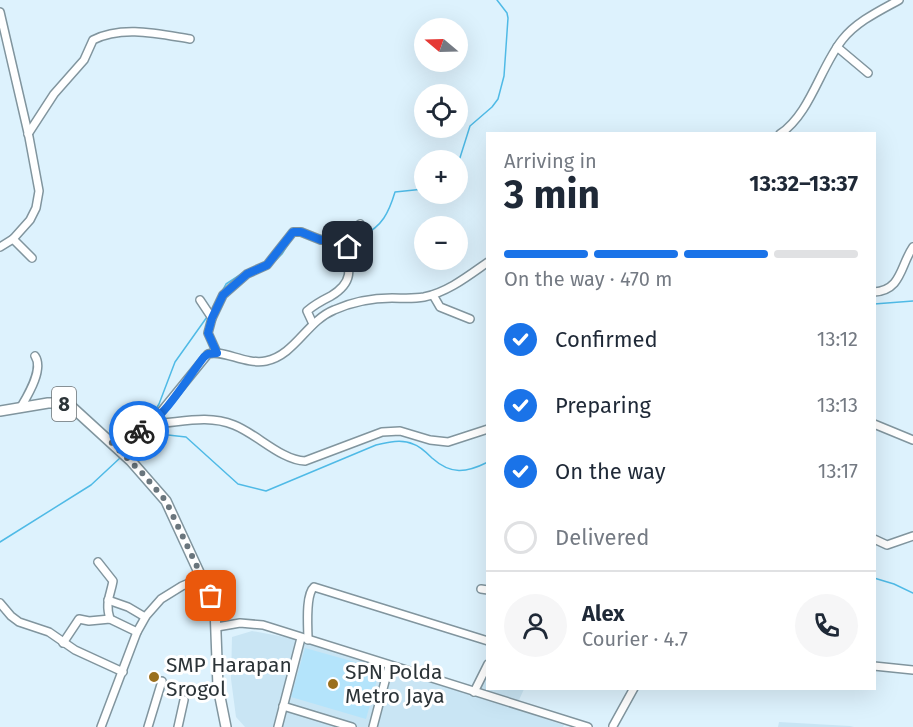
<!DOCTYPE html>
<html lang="en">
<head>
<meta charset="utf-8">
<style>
  :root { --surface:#fff; --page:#f6f6f7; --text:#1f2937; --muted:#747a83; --line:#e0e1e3; --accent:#1a73e8 }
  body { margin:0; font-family:"Fira Sans",sans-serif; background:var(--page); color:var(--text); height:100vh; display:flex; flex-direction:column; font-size:22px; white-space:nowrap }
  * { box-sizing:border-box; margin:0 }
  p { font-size:20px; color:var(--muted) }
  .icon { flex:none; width:33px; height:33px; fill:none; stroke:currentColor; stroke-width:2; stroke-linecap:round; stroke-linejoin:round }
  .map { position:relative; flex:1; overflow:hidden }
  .drawer { position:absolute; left:486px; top:132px; width:390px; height:558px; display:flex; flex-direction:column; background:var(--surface); border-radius:0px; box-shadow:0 6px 24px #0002 }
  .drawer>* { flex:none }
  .needle { width:39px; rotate:289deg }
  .buttons { position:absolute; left:414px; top:18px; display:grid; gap:12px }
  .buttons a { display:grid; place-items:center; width:54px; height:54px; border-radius:50%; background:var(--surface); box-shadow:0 6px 24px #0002; font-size:30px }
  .pin { position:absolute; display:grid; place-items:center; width:51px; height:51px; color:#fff; margin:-26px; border-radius:12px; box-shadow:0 3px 9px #0006 }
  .courier { position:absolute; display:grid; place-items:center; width:60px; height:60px; margin:-30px; border:4px solid #1a73e8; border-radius:50%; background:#fff; color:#222; box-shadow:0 2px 8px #0007 }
  .head em { font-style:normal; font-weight:700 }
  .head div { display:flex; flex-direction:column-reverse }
  .head { display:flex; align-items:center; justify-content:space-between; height:102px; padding:0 18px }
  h1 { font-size:39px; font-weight:700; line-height:45px }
  .bar { display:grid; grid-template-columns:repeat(4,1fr); gap:9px 6px; align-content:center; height:72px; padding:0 18px }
  .bar i { height:8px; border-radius:4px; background:var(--line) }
  .bar .on { background:var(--accent) }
  .bar p { grid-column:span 4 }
  .line { display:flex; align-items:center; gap:15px; padding:0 18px; border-top:2px solid var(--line) }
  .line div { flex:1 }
  .round { display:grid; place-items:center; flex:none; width:63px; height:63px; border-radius:32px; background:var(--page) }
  ol { padding:0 18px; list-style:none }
  li { display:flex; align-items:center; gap:18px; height:66px }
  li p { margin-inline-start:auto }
  li .icon { padding:6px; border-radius:50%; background:var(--accent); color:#fff; stroke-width:4 }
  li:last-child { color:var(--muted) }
  li i { width:33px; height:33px; border:3px solid var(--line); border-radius:50% }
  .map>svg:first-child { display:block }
  .built { fill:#c9e5f4 }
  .green { fill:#b4e4fb }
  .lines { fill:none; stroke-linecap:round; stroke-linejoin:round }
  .stream { stroke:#4fbae6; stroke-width:1.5 }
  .minor-casing { stroke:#81959e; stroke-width:10 }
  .highway-casing { stroke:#81959e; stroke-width:12 }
  .minor { stroke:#fff; stroke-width:7 }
  .highway { stroke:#fff; stroke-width:9 }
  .done { stroke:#6a767d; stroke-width:6; stroke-dasharray:0 10.8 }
  .route { stroke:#1a73e8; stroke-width:8 }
  .poi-dot { fill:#9a6f1d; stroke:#fff; stroke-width:2 }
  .labels { text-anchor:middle; stroke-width:6; stroke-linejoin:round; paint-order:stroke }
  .shield { fill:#fff; stroke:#6b7174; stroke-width:1.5 }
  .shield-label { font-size:20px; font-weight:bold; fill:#2c3438 }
  .poi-label { font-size:21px; fill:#2c3438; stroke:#fff; text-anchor:start }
</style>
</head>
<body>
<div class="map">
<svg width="913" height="727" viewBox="0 0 913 727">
  <rect width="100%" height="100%" fill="#ddf2fd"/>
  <g class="built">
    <path d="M 252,631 L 290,638 L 475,696 L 487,671 L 488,688 L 524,689 L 515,709 L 564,725 L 563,727 L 245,727 L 236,717 L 231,679 L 232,637 Z"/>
    <path d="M 779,722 L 850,726 L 854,727 L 778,727 Z"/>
  </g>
  <path class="green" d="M 305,648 L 380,669 L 366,719 L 291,697 Z"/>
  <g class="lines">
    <g class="stream">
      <path d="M 458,164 L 470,126 L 492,107 L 498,99 L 504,76 L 508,18 L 507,13 L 497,0"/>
      <path d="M 315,235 L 325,236"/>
      <path d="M 363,235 C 382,227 389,212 395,192 L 424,189"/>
      <path d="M 271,265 L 282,254 L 290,241"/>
      <path d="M 221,293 L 226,284 L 246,271"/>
      <path d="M 874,304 L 913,301"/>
      <path d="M 147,424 L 159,404 L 175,362 L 207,317"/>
      <path d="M 126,452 L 134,444 L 159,434 L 186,437 L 238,484 L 266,491 L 376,445 C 388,442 402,439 413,444 C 420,446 427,453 432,458 C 451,475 466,473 488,462"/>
      <path d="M 0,542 L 91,485 L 120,458"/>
      <path d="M 874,578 L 894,584 L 913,593"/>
    </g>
    <defs>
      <g id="minor">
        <path d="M 0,12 L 29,137 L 39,191 L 36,208 L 30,220 L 13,239 L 0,247"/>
        <path d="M 837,47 L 868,73"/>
        <path d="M 28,134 L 54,94 L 84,60 L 93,40 C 122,25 159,34 190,39"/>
        <path d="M 780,134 C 810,114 820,68 842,40 C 856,22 879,11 899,0"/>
        <path d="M 13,239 L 32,258"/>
        <path d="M 347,255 L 348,243 L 363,231 L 360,224"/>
        <path d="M 874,292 C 902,290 900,266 913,247"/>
        <path d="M 433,295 L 440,307 L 470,319"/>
        <path d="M 200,300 L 212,318 L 208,333 L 217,353"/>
        <path d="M 212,318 L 223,295 L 247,274 L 267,265 L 293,232 L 301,232 L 321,240 L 341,238 C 347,263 359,279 331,296 C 323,300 314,305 307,311 L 313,324"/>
        <path d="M 21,407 C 28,395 44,369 35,356"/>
        <path d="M 151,424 C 180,423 206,414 234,425 C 257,434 281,460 305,461 L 382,432 L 400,431 L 430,440 L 448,442 L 488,429"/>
        <path d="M 874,424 L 913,440"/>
        <path d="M 111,442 C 123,430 138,434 151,424 L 208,354 C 223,349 245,365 266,361 C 295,355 307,321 334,310 C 352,302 373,298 392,298 C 403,298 413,299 424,297 C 448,292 468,276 488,262"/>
        <path d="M 874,539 L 887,545 L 913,536"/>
        <path d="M 98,562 L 113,581 C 110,597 105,602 110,619"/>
        <path d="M 481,589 L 488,590"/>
        <path d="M 108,600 L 128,607 L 145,617"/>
        <path d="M 0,603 L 11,616 L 19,622 L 49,632 L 75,650 L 123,672"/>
        <path d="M 217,627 L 240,623 L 263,625 L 588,727"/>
        <path d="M 308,640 C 308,627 305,595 314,587 L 488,641"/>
        <path d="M 63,643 L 79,619 L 89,621 L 110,619 L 137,632"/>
        <path d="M 874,666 L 913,670"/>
        <path d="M 474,692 L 488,664"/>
        <path d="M 283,706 L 352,727"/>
        <path d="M 613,726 L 634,688"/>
        <path d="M 101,727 L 137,632 L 146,616 L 161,599 L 182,586 L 203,577"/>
        <path d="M 148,727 L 162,681"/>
        <path d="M 178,727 L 184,700"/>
        <path d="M 278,727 L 301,638"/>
        <path d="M 373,727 L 389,666"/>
      </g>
      <path id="highway" d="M 0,411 L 48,403 L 57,403 L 73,408 L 131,461 L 166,501 L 215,607 L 218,687 L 226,727"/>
    </defs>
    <use href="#minor" class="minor-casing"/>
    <use href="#highway" class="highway-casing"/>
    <use href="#minor" class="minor"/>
    <use href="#highway" class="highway"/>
  </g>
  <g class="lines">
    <path class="done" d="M 139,431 L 120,434 L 111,442 L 143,474 L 166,501 L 211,596"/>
    <path class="route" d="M 139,431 C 161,423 188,377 204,357 L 208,354 L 217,353 L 208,333 L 212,318 L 223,295 L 247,274 L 267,265 L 293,232 L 301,232 L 321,240 L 341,238 L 347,258 L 348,247"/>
  </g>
  <g class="poi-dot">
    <circle cx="154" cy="677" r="6"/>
    <circle cx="333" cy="684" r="6"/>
  </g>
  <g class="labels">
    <rect class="shield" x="52" y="387" width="24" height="34" rx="4.5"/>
    <g class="shield-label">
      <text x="64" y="411">8</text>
    </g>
    <g class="poi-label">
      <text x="166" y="672">SMP Harapan<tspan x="166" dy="24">Srogol</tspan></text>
      <text x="345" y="679">SPN Polda<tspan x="345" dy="24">Metro Jaya</tspan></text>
    </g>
  </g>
</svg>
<div class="buttons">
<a><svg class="needle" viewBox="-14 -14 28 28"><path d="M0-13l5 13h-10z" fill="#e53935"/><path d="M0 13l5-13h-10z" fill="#747a83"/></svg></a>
<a><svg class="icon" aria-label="locate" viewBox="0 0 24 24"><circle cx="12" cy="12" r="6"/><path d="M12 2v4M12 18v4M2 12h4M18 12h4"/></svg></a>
<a>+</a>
<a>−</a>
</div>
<div class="pin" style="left:211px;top:596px;background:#ea580c"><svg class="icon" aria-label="bag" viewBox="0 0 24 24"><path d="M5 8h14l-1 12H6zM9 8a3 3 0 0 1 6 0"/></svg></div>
<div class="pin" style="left:348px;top:247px;background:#1f2937"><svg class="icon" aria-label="home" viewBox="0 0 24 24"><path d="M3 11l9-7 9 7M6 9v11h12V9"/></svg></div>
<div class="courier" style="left:139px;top:431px"><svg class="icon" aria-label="bike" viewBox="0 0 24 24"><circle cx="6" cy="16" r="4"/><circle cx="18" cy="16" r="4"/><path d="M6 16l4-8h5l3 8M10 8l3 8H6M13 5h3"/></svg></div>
<section class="drawer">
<div class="head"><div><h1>3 min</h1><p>Arriving in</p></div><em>13:32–13:37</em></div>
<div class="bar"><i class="on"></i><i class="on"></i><i class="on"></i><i></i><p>On the way · 470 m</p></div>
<ol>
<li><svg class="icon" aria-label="check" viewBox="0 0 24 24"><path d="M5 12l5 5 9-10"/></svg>Confirmed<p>13:12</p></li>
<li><svg class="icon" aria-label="check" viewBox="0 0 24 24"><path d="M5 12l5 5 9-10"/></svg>Preparing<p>13:13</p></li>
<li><svg class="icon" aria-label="check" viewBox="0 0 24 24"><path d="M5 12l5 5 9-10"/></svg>On the way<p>13:17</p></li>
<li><i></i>Delivered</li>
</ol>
<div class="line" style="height:108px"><a class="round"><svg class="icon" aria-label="person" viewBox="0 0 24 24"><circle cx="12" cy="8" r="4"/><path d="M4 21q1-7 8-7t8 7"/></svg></a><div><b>Alex</b><p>Courier · 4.7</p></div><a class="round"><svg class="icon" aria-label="phone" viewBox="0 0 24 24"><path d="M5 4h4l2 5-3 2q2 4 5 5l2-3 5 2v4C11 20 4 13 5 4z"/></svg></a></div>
</section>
</div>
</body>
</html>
